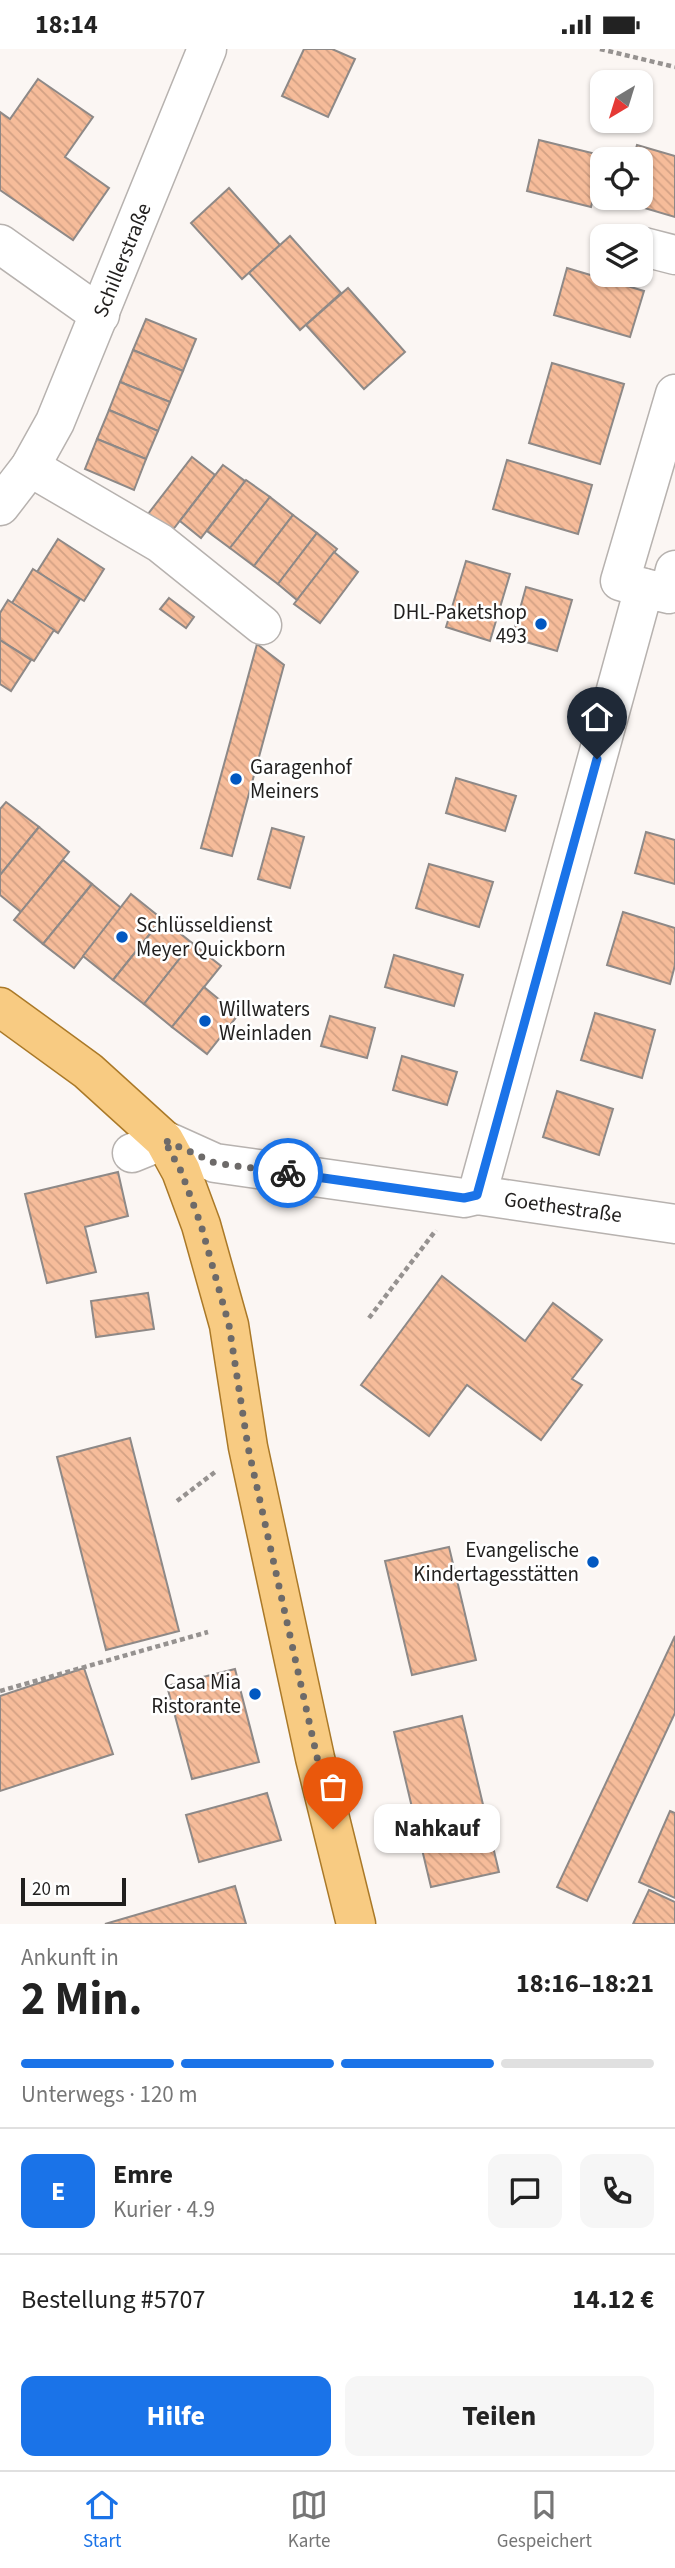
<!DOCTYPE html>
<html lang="de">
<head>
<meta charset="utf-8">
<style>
  :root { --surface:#fff; --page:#f6f6f6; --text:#222; --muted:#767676; --line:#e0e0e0; --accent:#1a73e8 }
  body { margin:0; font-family:"Source Sans 3",sans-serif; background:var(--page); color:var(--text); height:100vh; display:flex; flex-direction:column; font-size:26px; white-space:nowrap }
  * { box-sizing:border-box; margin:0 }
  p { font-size:23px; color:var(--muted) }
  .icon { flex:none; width:38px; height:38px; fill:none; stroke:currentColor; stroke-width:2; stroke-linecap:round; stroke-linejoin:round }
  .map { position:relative; height:1875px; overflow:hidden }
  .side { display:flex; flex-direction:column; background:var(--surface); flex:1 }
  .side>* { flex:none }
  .needle { width:46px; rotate:218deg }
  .tools { position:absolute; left:590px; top:21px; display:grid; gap:14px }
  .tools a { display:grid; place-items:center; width:63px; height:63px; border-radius:14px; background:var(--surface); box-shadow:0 2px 5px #0004; font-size:35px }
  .scale { position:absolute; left:21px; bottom:18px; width:105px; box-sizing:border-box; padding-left:7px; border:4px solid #211f1e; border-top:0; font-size:19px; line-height:24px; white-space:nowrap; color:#211f1e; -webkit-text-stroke:5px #fff; paint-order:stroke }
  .pin { position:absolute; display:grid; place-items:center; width:60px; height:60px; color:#fff; margin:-72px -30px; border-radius:50% 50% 50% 0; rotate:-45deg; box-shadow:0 0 7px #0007 }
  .pin .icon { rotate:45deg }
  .courier { position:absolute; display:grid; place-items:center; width:70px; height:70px; margin:-35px; border:5px solid #1a73e8; border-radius:50%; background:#fff; color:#222; box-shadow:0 2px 9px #0007 }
  .bubble { position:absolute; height:49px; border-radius:14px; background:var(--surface); box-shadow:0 2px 5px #0004; font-size:23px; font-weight:700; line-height:49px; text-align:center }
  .summary em { font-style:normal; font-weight:700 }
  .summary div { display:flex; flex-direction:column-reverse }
  .summary { display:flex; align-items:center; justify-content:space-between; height:119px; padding:0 21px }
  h1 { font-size:46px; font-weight:700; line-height:52px }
  .bar { display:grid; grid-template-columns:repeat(4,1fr); gap:10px 7px; align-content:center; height:84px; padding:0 21px }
  .bar i { height:9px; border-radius:5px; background:var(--line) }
  .bar .current { background:var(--accent) }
  .bar p { grid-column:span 4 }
  .line { display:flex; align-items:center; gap:18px; padding:0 21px; border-top:2px solid var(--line) }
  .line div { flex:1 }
  .round { display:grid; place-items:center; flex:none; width:74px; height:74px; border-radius:14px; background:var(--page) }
  .cta { display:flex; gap:14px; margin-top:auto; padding:14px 21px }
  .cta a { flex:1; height:80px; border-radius:14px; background:var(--accent); color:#fff; font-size:28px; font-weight:700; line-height:80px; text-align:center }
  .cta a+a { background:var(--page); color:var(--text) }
  .status { display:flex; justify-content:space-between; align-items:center; height:49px; padding:0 35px; background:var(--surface); direction:ltr }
  .status svg { height:19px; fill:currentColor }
  .tab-bar { display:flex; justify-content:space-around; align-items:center; height:98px; border-top:2px solid var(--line); background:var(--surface); font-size:19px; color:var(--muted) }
  .tab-bar a { display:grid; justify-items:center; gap:4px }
  .tab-bar .current { color:var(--accent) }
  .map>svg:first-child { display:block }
  .building { fill:url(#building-back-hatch); stroke:#8e8987; stroke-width:2 }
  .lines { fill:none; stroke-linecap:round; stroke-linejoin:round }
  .minor-casing { stroke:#b7b2af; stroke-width:41 }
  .major-casing { stroke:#aa7928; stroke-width:41 }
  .path { stroke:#969290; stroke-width:4.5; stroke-dasharray:5 3.5; stroke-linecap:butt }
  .minor { stroke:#fff; stroke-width:38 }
  .major { stroke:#f8cb82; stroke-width:38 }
  .done { stroke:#6d6a69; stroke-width:7; stroke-dasharray:0 12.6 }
  .route { stroke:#1a73e8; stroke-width:9 }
  .poi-dot { fill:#0258c1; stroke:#fff; stroke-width:2.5 }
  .labels { text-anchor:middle; stroke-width:5; stroke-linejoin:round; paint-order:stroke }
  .street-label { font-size:21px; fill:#211f1e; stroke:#fff }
  .poi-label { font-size:21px; fill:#211f1e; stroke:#fff; text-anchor:end }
</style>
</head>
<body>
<div class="status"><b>18:14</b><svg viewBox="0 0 49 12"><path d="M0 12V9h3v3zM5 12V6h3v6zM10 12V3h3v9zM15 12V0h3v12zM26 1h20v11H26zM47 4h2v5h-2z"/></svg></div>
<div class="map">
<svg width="675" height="1875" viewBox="0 0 675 1875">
  <defs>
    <pattern id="building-back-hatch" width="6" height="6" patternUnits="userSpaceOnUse" patternTransform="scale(1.75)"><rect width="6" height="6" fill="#f6bc9a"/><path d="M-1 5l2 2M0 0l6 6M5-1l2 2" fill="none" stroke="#d3a184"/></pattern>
  </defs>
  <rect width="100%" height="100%" fill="#fbf6f3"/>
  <g class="building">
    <path d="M 304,0 L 332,0 L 355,10 L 328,68 L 282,47 Z"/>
    <path d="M 38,30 L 93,68 L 65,108 L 109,139 L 73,191 L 0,141 L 0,63 L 10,70 Z"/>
    <path d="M 539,91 L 604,107 L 591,158 L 527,142 Z"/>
    <path d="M 637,96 L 675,107 L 675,168 L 621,152 L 622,149 L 640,149 L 640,110 L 633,110 Z"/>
    <path d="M 229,139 L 280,196 L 242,230 L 191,174 Z"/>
    <path d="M 290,187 L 341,244 L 300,281 L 249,224 Z"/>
    <path d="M 567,219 L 644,242 L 630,288 L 554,266 Z"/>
    <path d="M 348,239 L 405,303 L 364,340 L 306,276 Z"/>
    <path d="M 146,270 L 196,290 L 183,322 L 133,301 Z"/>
    <path d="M 133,301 L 183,322 L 170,353 L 120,333 Z"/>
    <path d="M 552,314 L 624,335 L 600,415 L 529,394 Z"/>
    <path d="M 120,333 L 170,353 L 158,382 L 109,361 Z"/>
    <path d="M 109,361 L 158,382 L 146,410 L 97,390 Z"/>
    <path d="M 97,390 L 146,410 L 134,441 L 85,420 Z"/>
    <path d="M 192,408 L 215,426 L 172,482 L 148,465 Z"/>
    <path d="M 507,411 L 592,436 L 578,485 L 493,460 Z"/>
    <path d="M 223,416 L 245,432 L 201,489 L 180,472 Z"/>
    <path d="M 246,431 L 270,448 L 230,499 L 207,482 Z"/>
    <path d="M 270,448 L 293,466 L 254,517 L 230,499 Z"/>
    <path d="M 293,466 L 317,484 L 278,535 L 254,517 Z"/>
    <path d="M 317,484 L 337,500 L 297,551 L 278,535 Z"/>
    <path d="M 58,490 L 104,520 L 84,552 L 37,523 Z"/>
    <path d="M 334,503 L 358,523 L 320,574 L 294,555 Z"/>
    <path d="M 466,512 L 510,525 L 490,592 L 446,578 Z"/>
    <path d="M 33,520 L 80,550 L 58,584 L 12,554 Z"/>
    <path d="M 526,538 L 572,551 L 557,602 L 512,589 Z"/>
    <path d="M 169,549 L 194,568 L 186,579 L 160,560 Z"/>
    <path d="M 8,551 L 54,581 L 34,612 L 0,591 L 0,564 Z"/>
    <path d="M 0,591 L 31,611 L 11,642 L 0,635 Z"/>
    <path d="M 257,595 L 284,616 L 232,807 L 201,799 Z"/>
    <path d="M 456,729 L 516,747 L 505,782 L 446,764 Z"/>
    <path d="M 6,753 L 39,778 L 0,826 L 0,760 Z"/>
    <path d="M 39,778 L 69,803 L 21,863 L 0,846 L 0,826 Z"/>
    <path d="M 272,779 L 304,788 L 290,839 L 258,830 Z"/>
    <path d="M 646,783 L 675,791 L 675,835 L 635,824 Z"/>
    <path d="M 63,811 L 92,835 L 43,895 L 14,871 Z"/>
    <path d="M 429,815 L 493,833 L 479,878 L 416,859 Z"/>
    <path d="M 92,835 L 121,859 L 74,919 L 43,895 Z"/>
    <path d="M 131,845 L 162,870 L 113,931 L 83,907 Z"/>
    <path d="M 623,863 L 675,879 L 675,916 L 670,935 L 607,916 Z"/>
    <path d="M 162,870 L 192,894 L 144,955 L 113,931 Z"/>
    <path d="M 192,894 L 221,917 L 172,978 L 144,955 Z"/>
    <path d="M 394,906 L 463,926 L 454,957 L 385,938 Z"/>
    <path d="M 204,938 L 238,966 L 207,1005 L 172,978 Z"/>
    <path d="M 595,964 L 655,981 L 642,1029 L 581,1011 Z"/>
    <path d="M 330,967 L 375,979 L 367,1009 L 321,997 Z"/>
    <path d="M 402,1007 L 457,1023 L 447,1056 L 393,1041 Z"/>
    <path d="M 557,1042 L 613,1060 L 599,1106 L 543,1088 Z"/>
    <path d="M 118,1123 L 128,1167 L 85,1178 L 96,1223 L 47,1234 L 25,1145 Z"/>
    <path d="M 442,1227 L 525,1292 L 553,1254 L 602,1291 L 572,1330 L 582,1336 L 541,1391 L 467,1336 L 429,1387 L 361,1336 Z"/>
    <path d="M 148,1244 L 154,1280 L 96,1288 L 91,1252 Z"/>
    <path d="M 130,1389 L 179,1582 L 106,1601 L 57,1408 Z"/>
    <path d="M 449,1498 L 476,1611 L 412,1626 L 385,1512 Z"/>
    <path d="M 675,1587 L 675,1664 L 587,1852 L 557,1838 Z"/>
    <path d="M 84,1619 L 113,1705 L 0,1742 L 0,1647 Z"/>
    <path d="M 235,1620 L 259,1713 L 192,1730 L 167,1637 Z"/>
    <path d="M 462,1667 L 499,1823 L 431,1838 L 394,1683 Z"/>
    <path d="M 267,1744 L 281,1791 L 199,1813 L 186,1766 Z"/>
    <path d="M 670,1762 L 675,1764 L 675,1849 L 639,1833 Z"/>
    <path d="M 235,1837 L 246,1875 L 105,1875 Z"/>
    <path d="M 649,1841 L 675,1853 L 675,1875 L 633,1875 Z"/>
  </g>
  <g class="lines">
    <defs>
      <g id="minor">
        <path d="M 0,195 L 100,266"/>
        <path d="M 640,197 L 675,206"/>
        <path d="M 30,418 L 160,494 L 262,576"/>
        <path d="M 0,457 L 30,418 L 55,373 L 207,0"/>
        <path d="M 644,539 L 620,532 L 675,345"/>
        <path d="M 132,1104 L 164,1091 L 215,1114 L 464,1149 L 477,1146 L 675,1175"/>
        <path d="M 477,1146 L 644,539 L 669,545 L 675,521"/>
      </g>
      <path id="major" d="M 0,958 L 88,1022 L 164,1091 L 181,1122 L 201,1176 L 229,1276 L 248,1398 L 315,1709 L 356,1875"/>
    </defs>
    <use href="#minor" class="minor-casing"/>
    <use href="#major" class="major-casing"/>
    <g class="path">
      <path d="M 600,0 L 675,18"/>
      <path d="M 369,1269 L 436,1181"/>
      <path d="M 177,1452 L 215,1423"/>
      <path d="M 0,1642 L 208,1583"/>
    </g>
    <use href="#minor" class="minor"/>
    <use href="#major" class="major"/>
  </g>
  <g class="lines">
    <path class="done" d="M 288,1124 L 215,1114 L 164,1091 L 181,1122 L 201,1176 L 229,1276 L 248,1398 L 333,1780"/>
    <path class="route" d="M 288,1124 L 464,1149 L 477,1146 L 597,710"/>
  </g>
  <g class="poi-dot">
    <circle cx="541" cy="575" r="7"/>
    <circle cx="236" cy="730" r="7"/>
    <circle cx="122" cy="888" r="7"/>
    <circle cx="205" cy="972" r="7"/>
    <circle cx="593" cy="1513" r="7"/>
    <circle cx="255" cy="1645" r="7"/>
  </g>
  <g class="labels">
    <g class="street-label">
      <text transform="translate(122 211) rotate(-68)" y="7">Schillerstraße</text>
      <text transform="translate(563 1158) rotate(8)" y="7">Goethestraße</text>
    </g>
    <g class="poi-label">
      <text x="527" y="570">DHL-Paketshop<tspan x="527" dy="24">493</tspan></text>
      <text x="250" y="725" text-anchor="start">Garagenhof<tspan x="250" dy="24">Meiners</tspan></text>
      <text x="136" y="883" text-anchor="start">Schlüsseldienst<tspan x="136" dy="24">Meyer Quickborn</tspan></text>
      <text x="219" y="967" text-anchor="start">Willwaters<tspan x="219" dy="24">Weinladen</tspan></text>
      <text x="579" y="1508">Evangelische<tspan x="579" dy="24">Kindertagesstätten</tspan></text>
      <text x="241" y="1640">Casa Mia<tspan x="241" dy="24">Ristorante</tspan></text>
    </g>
  </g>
</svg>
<div class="tools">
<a><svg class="needle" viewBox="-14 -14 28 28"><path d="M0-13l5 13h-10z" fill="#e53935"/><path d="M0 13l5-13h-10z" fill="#767676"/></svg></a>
<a><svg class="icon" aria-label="locate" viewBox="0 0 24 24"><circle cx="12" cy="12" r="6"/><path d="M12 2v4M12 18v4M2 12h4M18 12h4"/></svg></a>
<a><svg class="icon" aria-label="layers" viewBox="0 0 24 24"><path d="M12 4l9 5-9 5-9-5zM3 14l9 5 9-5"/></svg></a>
</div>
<div class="scale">20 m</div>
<div class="pin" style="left:333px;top:1780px;background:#ea580c"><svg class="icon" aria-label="bag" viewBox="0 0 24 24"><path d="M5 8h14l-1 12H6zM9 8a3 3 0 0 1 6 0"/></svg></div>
<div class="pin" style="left:597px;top:710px;background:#1f2937"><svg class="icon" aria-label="home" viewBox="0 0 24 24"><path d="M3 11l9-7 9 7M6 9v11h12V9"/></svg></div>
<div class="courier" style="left:288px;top:1124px"><svg class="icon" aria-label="bike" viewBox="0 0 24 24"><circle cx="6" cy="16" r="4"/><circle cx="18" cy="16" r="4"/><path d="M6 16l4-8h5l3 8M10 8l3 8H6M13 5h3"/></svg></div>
<div class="bubble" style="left:374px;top:1755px;width:126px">Nahkauf</div>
</div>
<section class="side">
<div class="summary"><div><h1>2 Min.</h1><p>Ankunft in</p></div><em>18:16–18:21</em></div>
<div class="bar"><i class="current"></i><i class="current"></i><i class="current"></i><i></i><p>Unterwegs · 120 m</p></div>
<div class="line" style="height:126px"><b class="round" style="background:var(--accent);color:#fff">E</b><div><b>Emre</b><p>Kurier · 4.9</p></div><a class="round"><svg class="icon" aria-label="chat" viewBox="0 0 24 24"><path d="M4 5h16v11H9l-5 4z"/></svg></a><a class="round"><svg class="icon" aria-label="phone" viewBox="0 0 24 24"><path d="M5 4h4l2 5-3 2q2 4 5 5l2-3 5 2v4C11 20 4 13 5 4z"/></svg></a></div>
<div class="line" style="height:91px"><div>Bestellung #5707</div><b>14.12 €</b></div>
<div class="cta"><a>Hilfe</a><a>Teilen</a></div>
</section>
<nav class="tab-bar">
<a class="current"><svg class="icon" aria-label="home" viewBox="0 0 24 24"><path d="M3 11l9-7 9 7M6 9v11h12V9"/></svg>Start</a>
<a><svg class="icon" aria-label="map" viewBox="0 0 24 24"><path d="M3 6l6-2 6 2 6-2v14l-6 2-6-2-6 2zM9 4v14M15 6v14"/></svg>Karte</a>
<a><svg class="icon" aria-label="saved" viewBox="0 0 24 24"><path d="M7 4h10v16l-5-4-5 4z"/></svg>Gespeichert</a>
</nav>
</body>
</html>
